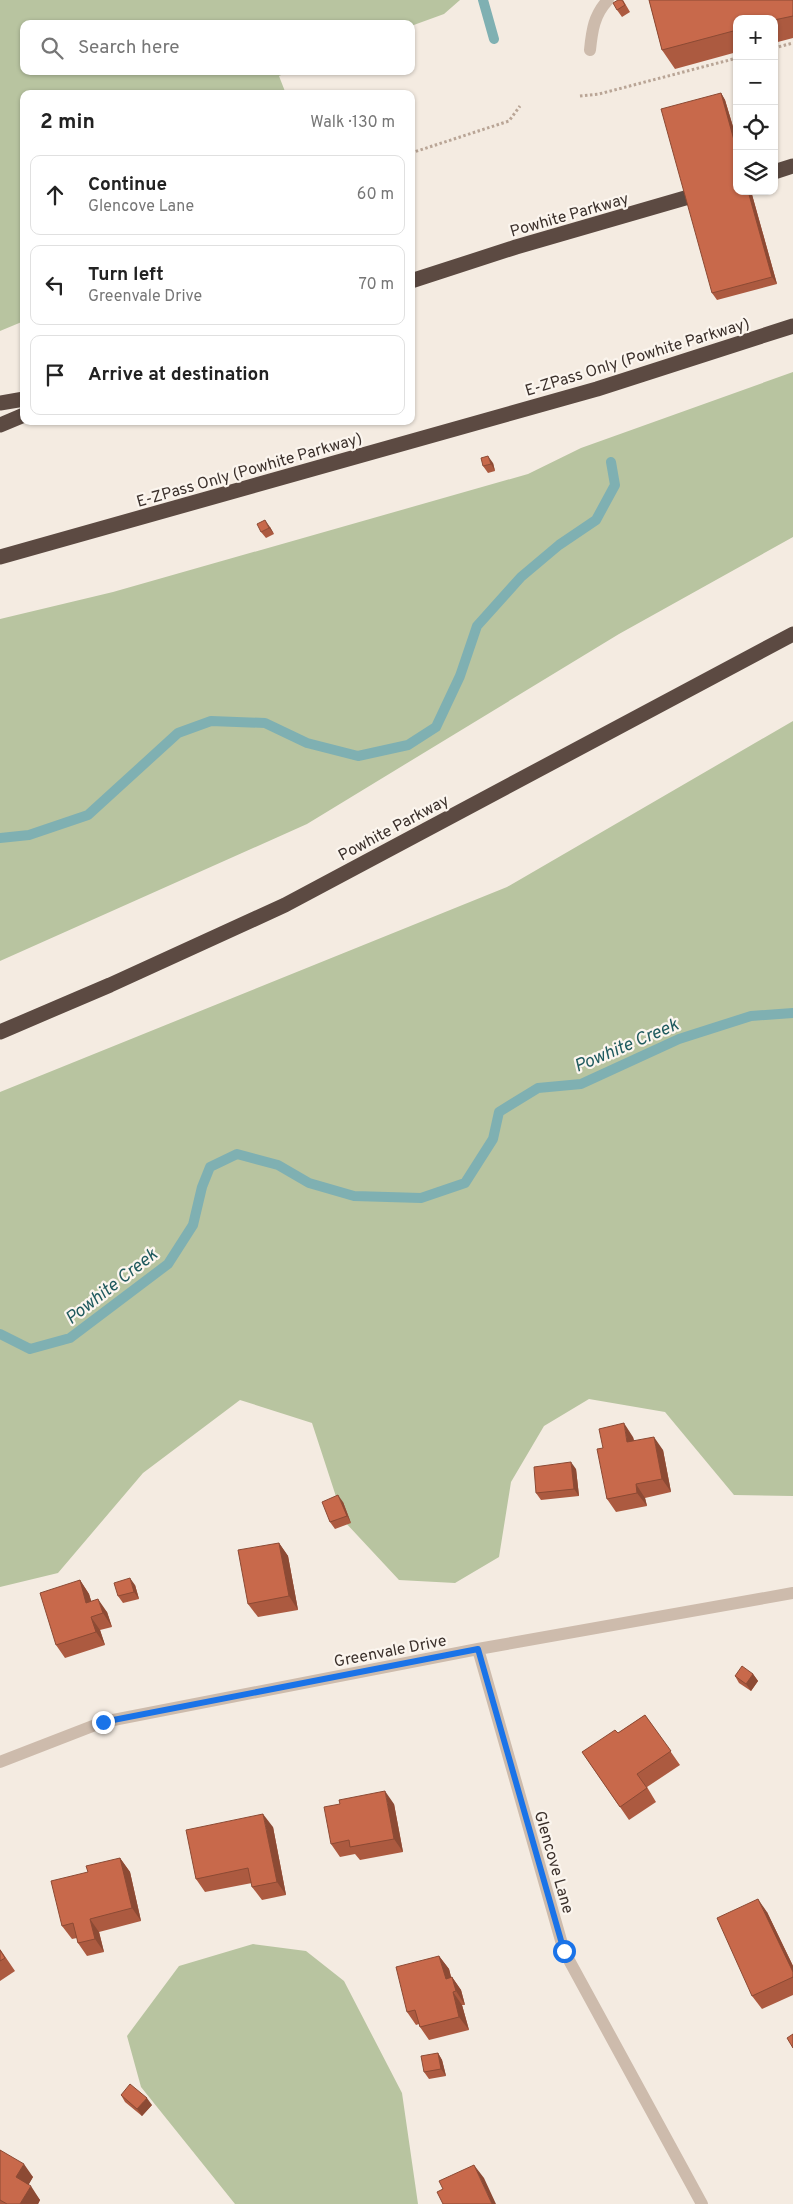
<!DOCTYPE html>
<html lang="en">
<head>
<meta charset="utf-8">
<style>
	body { margin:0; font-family:Overpass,sans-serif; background:#f2f2f2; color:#222 }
	.controls { position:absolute; right:15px; top:15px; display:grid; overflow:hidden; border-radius:10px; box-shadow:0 1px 4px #0004 }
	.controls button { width:45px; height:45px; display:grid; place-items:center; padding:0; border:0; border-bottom:1px solid #e0e0e0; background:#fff; color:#222; font:25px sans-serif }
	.stop { position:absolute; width:15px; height:15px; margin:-11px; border:4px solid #1a73e8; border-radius:50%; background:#fff }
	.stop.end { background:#1a73e8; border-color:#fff; box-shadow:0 1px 5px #0008 }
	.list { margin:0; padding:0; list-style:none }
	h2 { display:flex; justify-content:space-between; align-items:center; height:65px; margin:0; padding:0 20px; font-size:21px }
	h2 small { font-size:16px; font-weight:400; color:#767676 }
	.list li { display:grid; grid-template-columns:32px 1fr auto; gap:15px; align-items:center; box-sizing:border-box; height:80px; margin:0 10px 10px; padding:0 10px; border:1px solid #e0e0e0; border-radius:10px }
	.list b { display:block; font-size:19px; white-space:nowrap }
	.list p { margin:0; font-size:16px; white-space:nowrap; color:#767676 }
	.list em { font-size:16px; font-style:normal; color:#767676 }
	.icon { flex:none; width:28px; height:28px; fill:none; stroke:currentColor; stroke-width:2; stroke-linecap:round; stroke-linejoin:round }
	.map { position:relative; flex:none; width:793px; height:2204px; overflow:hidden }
	.search { position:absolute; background:#fff; box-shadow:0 1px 4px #0004; left:20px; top:20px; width:395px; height:55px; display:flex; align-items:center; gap:12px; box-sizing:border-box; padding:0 18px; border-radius:10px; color:#767676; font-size:19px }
	.panel { position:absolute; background:#fff; box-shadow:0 1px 4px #0004; left:20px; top:90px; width:395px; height:335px; border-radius:10px }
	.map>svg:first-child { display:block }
</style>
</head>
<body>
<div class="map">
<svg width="793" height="2204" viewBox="0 0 793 2204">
	<rect width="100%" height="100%" fill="#f4ebe1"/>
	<path fill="#b8c4a0" d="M0 0H460L444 14 411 26V24H24V71H291L279 76 286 94H24V321L0 331Z
		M793 372V537L619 634 307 824 0 961V619L113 592 528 474 581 448Z
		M793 721V1496L734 1495 665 1412 589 1399 544 1426 511 1482 499 1557 455 1583 399 1580 344 1521 312 1423 240 1400 143 1473 58 1573 0 1587V1092L507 887Z
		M253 1944 306 1951 344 1981 402 2093 418 2204H235L141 2087 127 2036 179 1966Z"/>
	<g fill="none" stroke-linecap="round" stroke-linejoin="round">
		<path stroke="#7fb0b2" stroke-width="10" d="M483 0 494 39
			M0 838 29 835 88 815 178 733 211 721 265 723 307 743 358 756 408 745 436 727 460 676 477 626 521 577 559 545 596 520 615 485 611 462
			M0 1334 30 1349 70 1338 168 1264 193 1225 202 1187 210 1167 237 1154 278 1165 309 1183 354 1196 421 1198 465 1183 493 1139 499 1112 538 1088 581 1084 679 1039 751 1016 793 1013"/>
		<path stroke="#b9a596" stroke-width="3" stroke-dasharray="2.5 2.5" stroke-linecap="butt" d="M774 48 793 43
			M580 96 599 94 737 58
			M411 153 509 121 520 106"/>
		<path stroke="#cdbbac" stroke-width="12" d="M590 50C592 30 594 15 608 0"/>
		<path stroke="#cdbbac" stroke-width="12" d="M478 1649 564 1951 702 2204
			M0 1762 103 1722 478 1649 793 1593"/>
		<path stroke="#5c4a42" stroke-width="15" d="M774 172 793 166
			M411 281 516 247 737 183
			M0 403 24 399
			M0 425 24 415
			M0 557 597 389 793 326
			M0 1032 110 985 285 905 793 634"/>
	</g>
	<path fill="#ac5a40" d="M623 0 630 12 622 17 617 10Z
		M649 0H793V38L774 43V19H737V52L675 69 662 50Z
		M721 93 725 100 737 140V191H751L777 284 717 300 712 293Z
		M493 463 495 471 488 473 483 466Z
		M270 527 274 534 266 538 261 532Z
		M633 1437 634 1440 663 1450 671 1492 645 1498 647 1506 616 1512 607 1499 603 1448Z
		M576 1469 579 1496 541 1500 536 1493Z
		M343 1502 351 1523 335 1529 330 1522Z
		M279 1543 288 1556 298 1610 258 1617 248 1604Z
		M80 1580 89 1594 91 1601 107 1612 112 1627 100 1630 105 1645 65 1658 56 1645Z
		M135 1585 139 1599 123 1603 118 1596Z
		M753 1674 758 1681 751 1691 739 1683 735 1676Z
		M645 1715 680 1765 647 1787 656 1802 629 1820 582 1752 618 1733Z
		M394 1804 403 1852 360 1860 355 1854 340 1857 331 1844Z
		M273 1827 286 1895 262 1900 252 1887V1883L205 1892 196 1879Z
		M120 1858 130 1872 141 1921 99 1932 104 1952 87 1956 78 1943 77 1938 72 1939 62 1926 88 1872Z
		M767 1912 793 1966V1995L762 2009 752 1996Z
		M0 1949 15 1971 0 1981Z
		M439 1956 449 1969 451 1977H452L461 1990 465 2005H462L469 2030 429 2040 420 2027 419 2024 416 2025 407 2012Z
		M438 2053 442 2060 446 2076 429 2079 424 2072Z
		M121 2095 152 2105 142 2116 125 2102Z
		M0 2150 33 2177 28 2185 40 2200 38 2204H0Z"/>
	<path fill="#8c4a34" d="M721 93 725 100 737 140V151Z
		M748 191H751L777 284 772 277Z
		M488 456 493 463 495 471 491 464Z
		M265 520 270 527 274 534 269 528Z
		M624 1423 633 1437 636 1455 627 1442Z
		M654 1437 663 1450 671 1492 662 1479Z
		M571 1462 576 1469 579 1496 574 1489Z
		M636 1484 645 1498 647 1506 637 1493Z
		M338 1495 343 1502 351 1523 347 1516Z
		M279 1543 288 1556 298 1610 289 1596Z
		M130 1578 135 1585 139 1599 134 1592Z
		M80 1580 89 1594 96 1616 86 1603Z
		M98 1599 107 1612 112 1627 103 1613Z
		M91 1617 100 1630 105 1645 96 1632Z
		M753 1674 758 1681 751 1691 746 1684Z
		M385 1791 394 1804 403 1852 394 1839Z
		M263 1814 273 1827 286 1895 277 1882Z
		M120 1858 130 1872 141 1921 132 1908Z
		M758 1899 767 1912 793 1966V1972Z
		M90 1919 99 1932 104 1952 95 1939Z
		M439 1956 449 1969 455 1992 446 1979Z
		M452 1977 461 1990 465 2005 456 1991Z
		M453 1992 462 2005 469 2030 459 2017Z
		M438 2053 442 2060 446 2076 441 2069Z
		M147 2098 152 2105 142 2116 137 2109Z
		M24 2164 33 2177 25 2191 16 2177Z
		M474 2165 484 2178 496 2204H492Z
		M31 2186 40 2200 38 2204H20Z"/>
	<path fill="#c8694b" stroke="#8c4a34" d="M618 0H622L625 5 617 10 613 3Z
		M649 0H793V16L774 20V19H737V30L662 50Z
		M721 93 737 151V191H748L772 277 712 293 661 109Z
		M488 456 491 464 483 466 481 458Z
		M265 520 269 528 261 532 257 524Z
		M624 1423 627 1442 654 1437 662 1479 636 1484 637 1493 607 1499 597 1449 603 1448 599 1429Z
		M571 1462 574 1489 536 1493 534 1467Z
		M338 1495 347 1516 330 1522 322 1502Z
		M279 1543 289 1596 248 1604 238 1550Z
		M130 1578 134 1592 118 1596 114 1583Z
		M80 1580 86 1603 98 1599 103 1613 91 1617 96 1632 56 1645 40 1593Z
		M742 1666 753 1674 746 1684 735 1676Z
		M645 1715 671 1751 637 1774 647 1788 620 1807 582 1752 615 1730 618 1733Z
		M385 1791 394 1839 350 1847 349 1840 331 1844 324 1807 340 1804 339 1800Z
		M263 1814 277 1882 252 1887 248 1868 196 1879 186 1830Z
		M120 1858 132 1908 90 1919 95 1939 78 1943 73 1923 62 1926 51 1881 88 1872 86 1866Z
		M758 1899 793 1972V1977L752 1996 717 1918Z
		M0 1950 5 1958 0 1961Z
		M439 1956 446 1979 452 1977 456 1991 453 1992 459 2017 420 2027 415 2010 407 2012 396 1967Z
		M793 2034V2048L787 2038Z
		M438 2053 441 2069 424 2072 421 2056Z
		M130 2084 147 2098 137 2109 121 2095Z
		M0 2150 24 2164 16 2177 31 2186 20 2204H7L0 2200Z
		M474 2165 492 2204H443L437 2192 443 2189 439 2181Z"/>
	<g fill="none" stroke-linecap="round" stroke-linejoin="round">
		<path stroke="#1a73e8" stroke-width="6" d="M103 1722 478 1649 564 1951"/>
	</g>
	<g text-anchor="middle" stroke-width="4.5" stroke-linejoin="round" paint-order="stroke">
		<g font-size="16" fill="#3b302b" stroke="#fbf5ee">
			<text transform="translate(569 214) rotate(-16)" y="6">Powhite Parkway</text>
			<text transform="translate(637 356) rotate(-17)" y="6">E-ZPass Only (Powhite Parkway)</text>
			<text transform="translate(249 469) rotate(-16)" y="6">E-ZPass Only (Powhite Parkway)</text>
			<text transform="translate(393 827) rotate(-28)" y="6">Powhite Parkway</text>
			<text transform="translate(390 1650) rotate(-11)" y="6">Greenvale Drive</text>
			<text transform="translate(555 1862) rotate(74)" y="6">Glencove Lane</text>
		</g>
		<g font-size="18" font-style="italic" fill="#1f5a5e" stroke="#fbf5ee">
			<text transform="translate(626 1045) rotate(-23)" y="6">Powhite Creek</text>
			<text transform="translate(111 1286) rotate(-38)" y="6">Powhite Creek</text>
		</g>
	</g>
</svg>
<div class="controls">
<button>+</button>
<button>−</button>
<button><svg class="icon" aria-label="locate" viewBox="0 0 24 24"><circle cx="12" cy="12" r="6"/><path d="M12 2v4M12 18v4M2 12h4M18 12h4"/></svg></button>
<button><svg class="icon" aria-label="layers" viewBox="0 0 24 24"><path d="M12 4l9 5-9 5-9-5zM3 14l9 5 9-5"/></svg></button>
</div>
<div class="stop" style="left:564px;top:1951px"></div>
<div class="stop end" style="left:103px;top:1722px"></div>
<div class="search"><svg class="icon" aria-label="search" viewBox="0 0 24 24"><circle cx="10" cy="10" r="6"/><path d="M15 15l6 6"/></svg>Search here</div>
<section class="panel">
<h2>2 min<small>Walk · 130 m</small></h2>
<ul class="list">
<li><svg class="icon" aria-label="ahead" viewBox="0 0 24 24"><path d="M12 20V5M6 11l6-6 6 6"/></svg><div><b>Continue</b><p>Glencove Lane</p></div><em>60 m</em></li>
<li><svg class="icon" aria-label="left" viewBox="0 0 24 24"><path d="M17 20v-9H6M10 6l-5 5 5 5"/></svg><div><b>Turn left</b><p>Greenvale Drive</p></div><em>70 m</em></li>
<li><svg class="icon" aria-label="arrive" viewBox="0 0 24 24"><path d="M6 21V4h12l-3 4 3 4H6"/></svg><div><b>Arrive at destination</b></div></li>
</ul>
</section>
</div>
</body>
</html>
